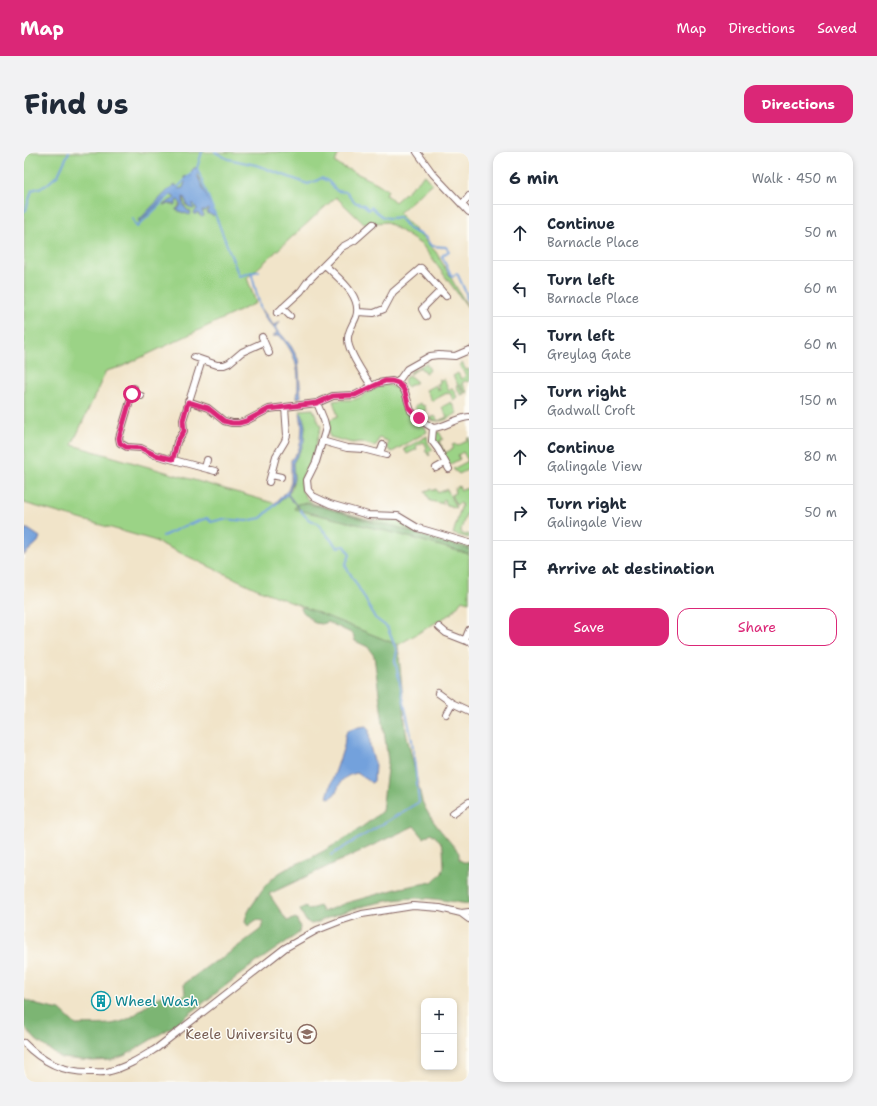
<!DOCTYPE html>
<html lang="en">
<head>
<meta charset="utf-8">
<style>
	body { margin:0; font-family:"Shantell Sans",sans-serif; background:#f2f2f3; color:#1f2937 }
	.controls { position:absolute; right:12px; bottom:12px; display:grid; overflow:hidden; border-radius:8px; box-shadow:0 2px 6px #0003 }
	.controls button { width:36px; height:36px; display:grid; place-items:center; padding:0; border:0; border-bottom:1px solid #e0e1e3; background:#fff; color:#1f2937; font:20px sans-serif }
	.stop { position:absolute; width:12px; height:12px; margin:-9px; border:3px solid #db2777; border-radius:50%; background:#fff }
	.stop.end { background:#db2777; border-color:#fff; box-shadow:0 1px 4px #0008 }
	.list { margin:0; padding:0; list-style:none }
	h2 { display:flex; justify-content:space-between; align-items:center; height:52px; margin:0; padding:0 16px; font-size:17px }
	h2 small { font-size:13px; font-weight:400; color:#747a83 }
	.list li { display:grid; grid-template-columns:26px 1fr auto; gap:12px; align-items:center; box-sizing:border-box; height:56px; padding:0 16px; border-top:1px solid #e0e1e3 }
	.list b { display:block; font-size:15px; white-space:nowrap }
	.list p { margin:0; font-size:13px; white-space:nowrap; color:#747a83 }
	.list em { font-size:13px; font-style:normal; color:#747a83 }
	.actions { display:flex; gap:8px; padding:12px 16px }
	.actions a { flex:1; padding:9px 0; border:1px solid #db2777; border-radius:12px; text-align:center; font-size:14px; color:#db2777 }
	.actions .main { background:#db2777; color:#fff }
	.icon { flex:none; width:22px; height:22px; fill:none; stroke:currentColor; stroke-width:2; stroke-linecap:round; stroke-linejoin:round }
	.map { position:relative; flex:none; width:445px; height:930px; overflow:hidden; border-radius:12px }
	header { display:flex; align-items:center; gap:24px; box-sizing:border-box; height:56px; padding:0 20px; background:#db2777; color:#fff }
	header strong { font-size:19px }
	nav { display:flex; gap:22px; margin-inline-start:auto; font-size:14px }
	.intro { display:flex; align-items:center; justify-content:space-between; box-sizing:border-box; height:96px; padding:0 24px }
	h1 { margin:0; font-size:28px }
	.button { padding:10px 18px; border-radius:12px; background:#db2777; color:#fff; font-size:14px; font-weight:700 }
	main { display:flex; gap:24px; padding:0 24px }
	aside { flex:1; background:#fff; border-radius:12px; box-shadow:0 2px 6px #0003 }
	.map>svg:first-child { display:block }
</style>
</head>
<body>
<header>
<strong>Map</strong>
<nav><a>Map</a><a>Directions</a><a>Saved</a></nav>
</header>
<div class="intro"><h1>Find us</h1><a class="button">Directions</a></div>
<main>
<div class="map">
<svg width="445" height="930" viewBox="0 0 445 930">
	<rect width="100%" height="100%" fill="#fdfcf7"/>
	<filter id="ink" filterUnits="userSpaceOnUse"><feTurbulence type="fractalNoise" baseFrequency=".025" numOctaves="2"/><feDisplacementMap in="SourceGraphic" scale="8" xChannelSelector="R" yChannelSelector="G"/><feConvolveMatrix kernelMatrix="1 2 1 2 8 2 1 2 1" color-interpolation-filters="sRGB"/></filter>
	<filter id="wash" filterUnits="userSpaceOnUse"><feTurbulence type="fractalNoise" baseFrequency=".012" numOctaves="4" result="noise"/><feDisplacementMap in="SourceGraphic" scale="16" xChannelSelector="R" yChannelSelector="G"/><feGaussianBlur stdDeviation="0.9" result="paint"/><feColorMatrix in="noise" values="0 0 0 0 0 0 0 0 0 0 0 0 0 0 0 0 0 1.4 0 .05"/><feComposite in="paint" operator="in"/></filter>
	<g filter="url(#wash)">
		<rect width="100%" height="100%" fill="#f1e4c9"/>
		<path fill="#9bd386" stroke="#727958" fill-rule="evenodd" d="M1 0H315L311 11 353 31 364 38 362 42 371 50 401 23 408 31 375 61 412 100 445 157 398 93 363 70 340 72 312 45 223 126 232 151 97 215 82 219 48 293 253 352 267 338 270 327 269 311 278 295 281 274 276 258 289 257 297 275 287 310 279 323 277 330 278 339 283 347 292 353 347 368H371L393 381 445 395V397C423 393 402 384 380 377 365 372 348 371 332 366 314 360 292 348 273 352L445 402V450L438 448 428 461 374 493 231 436 129 388 0 351V2ZM170 16H173L174 20 173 25 191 63H187L183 57 178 59 176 64 172 59 173 57 169 51 168 54H163L160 45H159C159 52 160 57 167 60L163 62 152 58 157 51 154 48H152L150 52H141L151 46 149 43H144L115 70 151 33 154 37H159L161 30 160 25 167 24Z
			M402 211 406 218 401 221 399 217 398 218 396 215 391 219 385 222 386 220Z
			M438 211 442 218 445 217V230L441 229 438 231 443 240 441 241 436 233H435L440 242 437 243 432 234 434 233 429 224 434 221 437 227 442 224 435 213Z
			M386 224 393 230 383 235C381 232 379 229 382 225Z
			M415 227 417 228 420 227 425 238 428 236 433 245 429 248 426 241 423 242V241L408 249 402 238 411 233 414 238H416L413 232 416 231Z
			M364 233C381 237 375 253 385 263 390 268 397 272 402 277L403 280 368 300 363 296 364 289 355 286 353 292 350 294 337 290 328 291 306 285C303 280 307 274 305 268L314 264 309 249C316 247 324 249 332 247 343 243 352 234 364 233Z
			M427 250 433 261C424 267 416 272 405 267L411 264 414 269 423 265 418 255Z
			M396 251 398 254 400 253 402 258 396 261 390 255Z
			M412 280H415L419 287 415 289 421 301 430 296 428 293 431 292 433 294 443 289V287L445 285V317L435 322 429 317 444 309 439 300 434 303 436 307 425 313 414 292 411 290 410 285Z
			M403 284 404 291 409 298 404 300 406 303 405 304 401 298 403 296 400 290 392 294 393 297 383 302 380 297Z
			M435 334 437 338 445 336V363L442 362 436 381 442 383 443 382H445V386L429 382 438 352 437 351 432 353 427 343 431 341 430 337Z
			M408 337 409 339 412 337 414 341 423 337 432 356 423 353 420 347 418 349 420 352 406 349 401 339Z"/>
		<path fill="#7cb573" stroke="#636a4f" d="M279 351 302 356 348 370 370 374 413 389 445 397V402L370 381 270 357 273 352Z
			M280 455 374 493 382 580 398 649C406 669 422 684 435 701V707L439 710H445V752C428 750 411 746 393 746 359 747 323 757 292 771L287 772 282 769 276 758 281 754 285 758 295 754 299 760 322 751 376 736 408 730 417 722 420 715 419 696 416 689 407 681 400 686 390 674 245 742 263 769 272 766 276 775 275 781 223 817 151 873 102 903 88 908 68 909 37 906 12 888 0 875V847L13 853 36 858 52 873C66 872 87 874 99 869 117 863 127 843 147 841L155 847 161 842 160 832 188 811 197 807 237 777 239 769 232 768 224 774 221 770C222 762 226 756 231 749 236 740 243 731 250 725 263 714 280 710 294 702 316 690 339 676 358 659L364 609 350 504 344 495 331 489 329 482 304 470 298 472 291 471 276 457Z"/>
		<path fill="#73a1dc" stroke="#5e6084" d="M170 16H173L174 20V25L191 62 189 64 183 61 185 58 183 57 182 59H178L180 64 178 65 173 61 171 63 170 61 173 57 169 51 168 54 170 56V57C162 57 163 50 160 45H159C159 52 160 58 167 60L166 63 152 58V57H154L157 52 154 48 152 49V53L151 54 150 52H145L139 53 151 46 149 43H144L141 46 115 70V68L146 36 151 33 153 34 154 37 159 36 161 30 160 25 167 24 168 18Z
			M237 156 250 174 256 169 252 176 267 194 274 207 277 245 273 246C276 220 273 202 255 183L249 185 253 180 243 168 236 157Z
			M277 261H278L281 274 280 289 278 295 269 311 270 327 264 342 277 359 263 343 253 352H250L264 338 267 330V308L274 299 277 289 278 274 276 261Z
			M0 377H4L16 385 14 390 0 403Z
			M342 574 345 577 346 594 351 613 350 629 348 631 333 621C309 626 319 640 305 646L303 645C308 627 315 611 320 594 321 589 320 582 324 579 328 575 336 575 342 574Z"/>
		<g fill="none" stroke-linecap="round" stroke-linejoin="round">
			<path stroke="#73a1dc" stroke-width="2" d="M191 0 204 7 232 13 284 32 294 28 297 26 304 29 313 39 323 40 330 50 340 53 345 58 347 55C358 65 360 68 375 65L385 77 401 85 407 94 422 95 425 99 418 104 428 125 433 121 442 141 443 148 445 150
				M173 16 215 124 235 119
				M173 16 178 0
				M153 36 168 21
				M0 59 2 58 8 38 21 34 34 23 45 0
				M108 66 113 75 147 42
				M227 120 237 158
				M276 358 284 367 293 371 313 395 321 394 326 403 321 413 339 443 351 466 363 475 373 499 371 508 388 588 395 650 307 703
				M139 384 158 375 183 366 187 370 199 367 222 369 237 366 253 351"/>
		</g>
	</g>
	<g filter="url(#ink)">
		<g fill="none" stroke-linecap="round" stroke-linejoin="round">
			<g stroke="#846462" stroke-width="8">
				<path id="minor" d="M393 0 409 22 445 60
					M438 53 445 44
					M301 113C314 126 339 144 332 165 329 173 323 180 324 188 324 200 341 224 348 235
					M258 156 266 164
					M334 160 350 161 360 157 369 140 397 116 422 144
					M253 161 277 139 284 129 318 95 331 88 349 72
					M402 164 398 157 417 138
					M238 185 245 201
					M170 205 193 213H200L205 211 218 200 240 190
					M373 231 383 217 406 204 415 203 431 204 445 198
					M110 236 95 286 96 291 103 295 117 296 131 303 191 319
					M108 242 117 244
					M164 249 184 256 200 269 208 271H215L222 269 245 257 293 251 309 244 331 243 354 231 368 229 373 231 378 235 381 240 387 259 401 271 409 276C422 275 432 266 445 265
					M293 251 300 268 302 276 292 310 283 328 284 338 289 344 306 352 344 363 374 364 394 376 445 391
					M409 276 408 289 414 297 425 317
					M298 289 323 296 339 297 362 303
					M356 301 359 293
					M149 307 153 290 160 279 159 268 178 208
					M181 316 183 308
					M412 316 421 311
					M248 323 257 325
					M245 330 252 304 261 289 263 283 261 255
					M415 475 422 481 445 490
					M441 488 445 478
					M414 541 428 551 445 559
					M422 562 428 551
					M429 661 445 650
					M437 761 445 767
					M0 891C19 911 41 921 68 920 74 920 81 921 86 919 103 915 118 905 133 896L261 796 293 778 316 769 338 762 389 754 416 756 437 761 445 760"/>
			</g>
			<use href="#minor" stroke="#fff" stroke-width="6"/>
		</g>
	</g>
	<g fill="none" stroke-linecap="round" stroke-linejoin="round" filter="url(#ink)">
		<path stroke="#db2777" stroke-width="5" d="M108 242 95 286 96 291 102 295 117 296 131 303 149 307 153 290 160 279 159 268 164 250 184 256 200 269 208 271H215L222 269 245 257 293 251 309 244 331 243 354 232 361 229H368L374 231 378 235 381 240 385 256 395 266"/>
	</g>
	<defs>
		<g id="building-ring" transform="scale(1)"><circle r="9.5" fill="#fdfcf7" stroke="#0f9aa8" stroke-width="1.5"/><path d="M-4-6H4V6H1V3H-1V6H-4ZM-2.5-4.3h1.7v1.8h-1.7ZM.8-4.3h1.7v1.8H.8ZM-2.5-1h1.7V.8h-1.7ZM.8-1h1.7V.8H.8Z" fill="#0f9aa8"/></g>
		<g id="university-ring" transform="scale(1)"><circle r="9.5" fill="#fdfcf7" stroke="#8d6e63" stroke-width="1.5"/><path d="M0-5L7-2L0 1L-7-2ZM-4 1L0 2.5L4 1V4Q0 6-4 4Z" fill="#8d6e63"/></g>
	</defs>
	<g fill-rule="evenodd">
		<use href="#building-ring" x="77" y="849"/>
		<use href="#university-ring" x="283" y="882"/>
	</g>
	<g text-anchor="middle" stroke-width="3" stroke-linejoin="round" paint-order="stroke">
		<g font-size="14" fill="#0d838f" stroke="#fdfcf7" text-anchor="start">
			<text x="91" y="854">Wheel Wash</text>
		</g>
		<g font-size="14" fill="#785e54" stroke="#fdfcf7" text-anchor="end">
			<text x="269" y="887">Keele University</text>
		</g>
	</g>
</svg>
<div class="controls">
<button>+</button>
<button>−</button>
</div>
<div class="stop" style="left:108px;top:242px"></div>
<div class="stop end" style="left:395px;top:266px"></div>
</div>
<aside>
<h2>6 min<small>Walk · 450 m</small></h2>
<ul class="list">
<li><svg class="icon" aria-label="ahead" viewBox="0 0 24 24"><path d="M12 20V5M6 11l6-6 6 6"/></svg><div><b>Continue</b><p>Barnacle Place</p></div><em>50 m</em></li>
<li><svg class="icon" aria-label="left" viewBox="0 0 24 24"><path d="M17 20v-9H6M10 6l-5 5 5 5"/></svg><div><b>Turn left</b><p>Barnacle Place</p></div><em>60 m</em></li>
<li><svg class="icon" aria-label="left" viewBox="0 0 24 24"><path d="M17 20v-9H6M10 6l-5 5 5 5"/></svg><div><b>Turn left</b><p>Greylag Gate</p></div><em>60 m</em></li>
<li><svg class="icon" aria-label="right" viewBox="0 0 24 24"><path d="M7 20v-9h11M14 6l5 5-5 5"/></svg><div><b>Turn right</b><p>Gadwall Croft</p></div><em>150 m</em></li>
<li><svg class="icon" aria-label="ahead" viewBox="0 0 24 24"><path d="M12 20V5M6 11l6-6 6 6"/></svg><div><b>Continue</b><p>Galingale View</p></div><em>80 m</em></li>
<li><svg class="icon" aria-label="right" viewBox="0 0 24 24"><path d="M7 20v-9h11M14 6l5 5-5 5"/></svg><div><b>Turn right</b><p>Galingale View</p></div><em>50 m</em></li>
<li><svg class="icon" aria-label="arrive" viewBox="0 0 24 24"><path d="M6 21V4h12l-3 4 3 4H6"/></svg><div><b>Arrive at destination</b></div></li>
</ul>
<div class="actions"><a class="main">Save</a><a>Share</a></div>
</aside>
</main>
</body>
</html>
